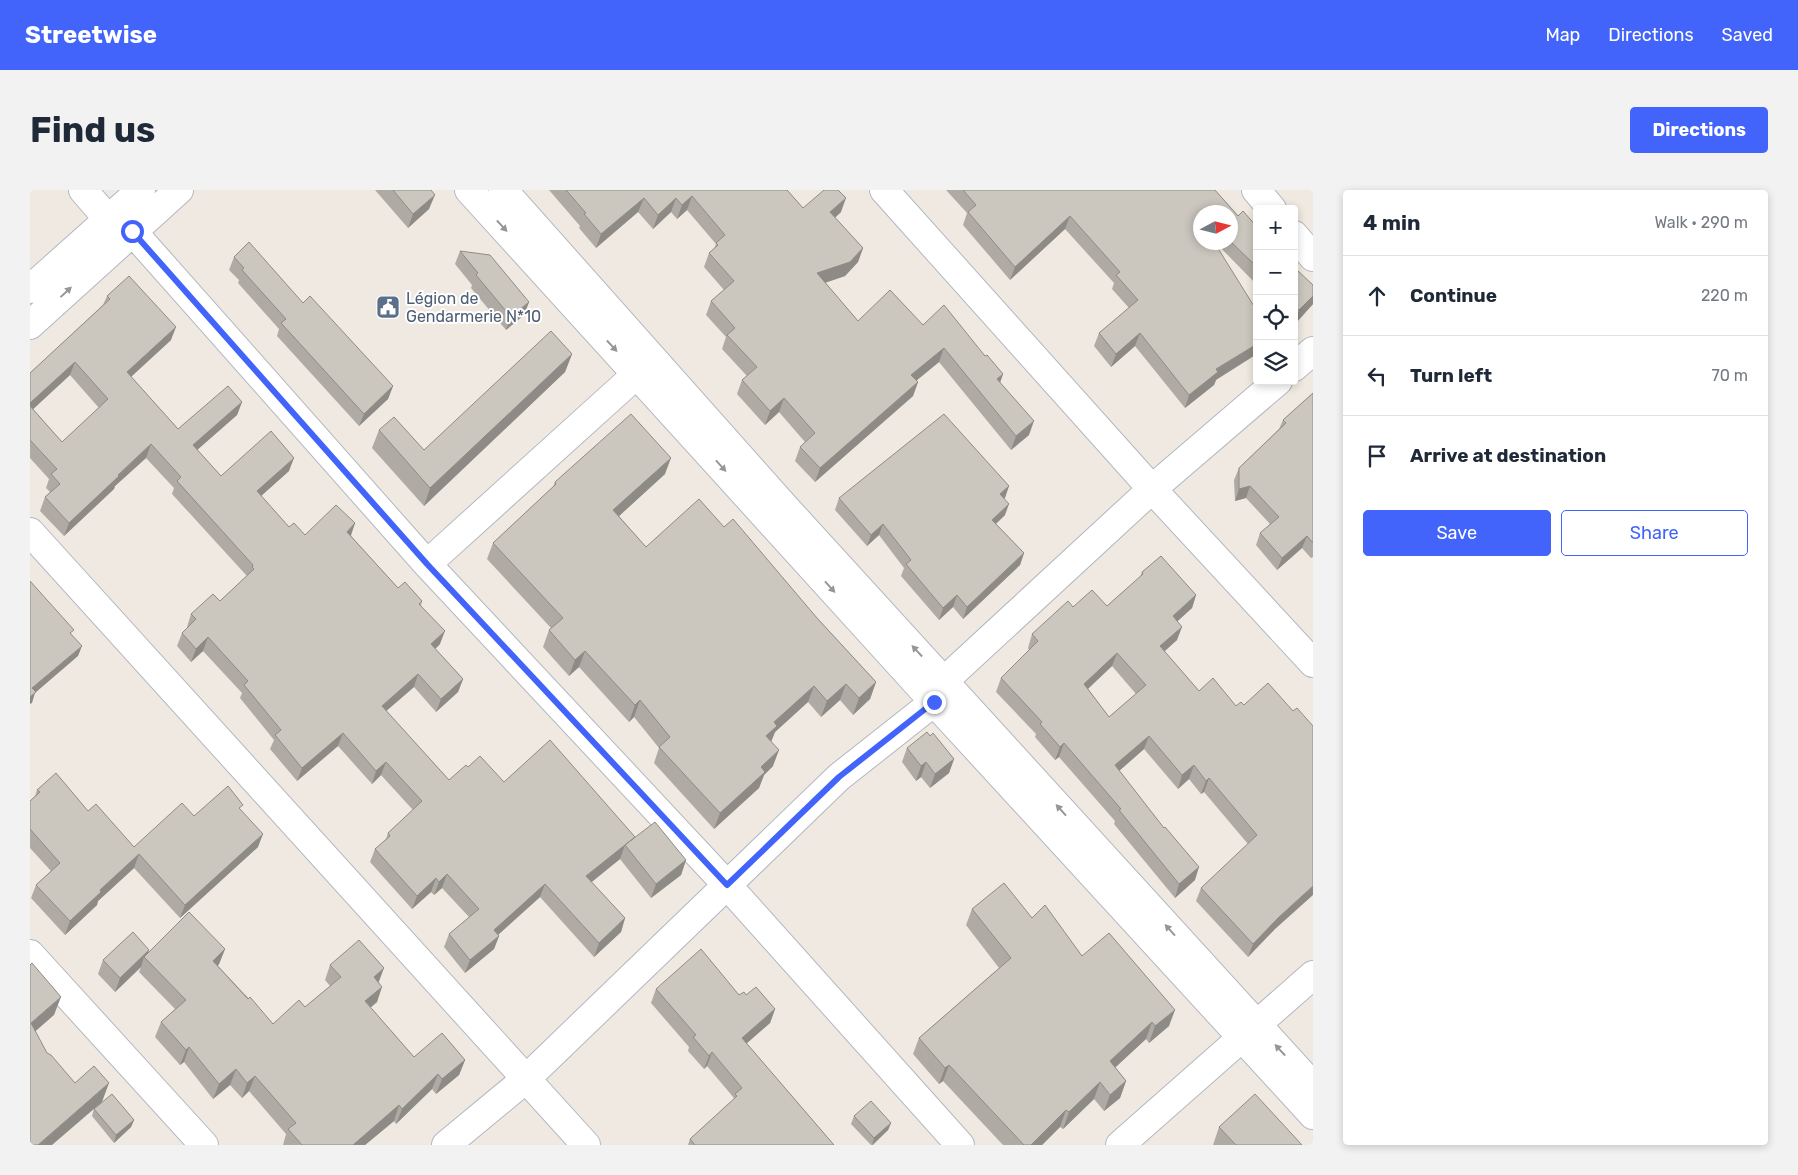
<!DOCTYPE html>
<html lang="en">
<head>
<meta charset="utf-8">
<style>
	body { margin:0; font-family:Rubik,sans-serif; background:#f2f2f3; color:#1f2937 }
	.controls { position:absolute; right:15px; top:15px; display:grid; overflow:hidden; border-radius:5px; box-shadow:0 2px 8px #0003 }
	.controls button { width:45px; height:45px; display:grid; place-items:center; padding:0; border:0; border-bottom:1px solid #e0e1e3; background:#fff; color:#1f2937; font:25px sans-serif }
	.compass { position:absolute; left:1163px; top:15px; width:45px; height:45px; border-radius:50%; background:#fff; box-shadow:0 2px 8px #0003; rotate:83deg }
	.stop { position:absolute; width:15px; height:15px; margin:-11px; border:4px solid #4264fb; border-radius:50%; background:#fff }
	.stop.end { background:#4264fb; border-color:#fff; box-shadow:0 1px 5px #0008 }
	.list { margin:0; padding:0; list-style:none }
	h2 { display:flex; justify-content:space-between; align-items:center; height:65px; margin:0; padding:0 20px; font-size:21px }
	h2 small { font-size:16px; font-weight:400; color:#747a83 }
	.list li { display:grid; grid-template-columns:32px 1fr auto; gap:15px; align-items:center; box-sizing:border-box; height:80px; padding:0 20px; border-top:1px solid #e0e1e3 }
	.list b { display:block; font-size:19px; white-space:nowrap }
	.list em { font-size:16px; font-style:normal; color:#747a83 }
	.actions { display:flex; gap:10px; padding:15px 20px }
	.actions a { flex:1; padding:11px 0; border:1px solid #4264fb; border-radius:5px; text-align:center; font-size:18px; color:#4264fb }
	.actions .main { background:#4264fb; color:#fff }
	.icon { flex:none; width:28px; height:28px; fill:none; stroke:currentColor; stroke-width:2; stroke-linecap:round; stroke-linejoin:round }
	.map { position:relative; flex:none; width:1283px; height:955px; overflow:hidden; border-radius:5px }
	header { display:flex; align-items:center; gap:30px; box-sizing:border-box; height:70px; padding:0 25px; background:#4264fb; color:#fff }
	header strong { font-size:24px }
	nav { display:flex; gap:28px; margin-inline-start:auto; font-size:18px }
	.intro { display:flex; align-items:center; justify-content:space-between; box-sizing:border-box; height:120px; padding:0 30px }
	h1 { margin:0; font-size:35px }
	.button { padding:12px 22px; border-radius:5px; background:#4264fb; color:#fff; font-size:18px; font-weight:700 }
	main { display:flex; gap:30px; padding:0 30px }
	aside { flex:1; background:#fff; border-radius:5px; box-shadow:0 2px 8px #0003 }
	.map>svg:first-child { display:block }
</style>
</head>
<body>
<header>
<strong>Streetwise</strong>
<nav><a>Map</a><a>Directions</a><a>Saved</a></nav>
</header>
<div class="intro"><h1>Find us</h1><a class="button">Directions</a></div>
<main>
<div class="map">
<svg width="1283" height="955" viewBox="0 0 1283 955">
	<rect width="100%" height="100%" fill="#efe9e1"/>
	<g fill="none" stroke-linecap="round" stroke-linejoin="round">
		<g stroke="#b4b7c1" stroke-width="30">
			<path id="minor" d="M53 0 78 29
				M439 0 904 512 1283 925
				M473 0 754 316 1283 896
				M854 0 1122 299 1283 473
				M1226 0 1242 19
				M102 41 397 374 697 695 930 955
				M1264 45 1283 67
				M0 99 111 0
				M0 135 149 0
				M1264 177 1283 161
				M0 342 556 955
				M397 374 607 184
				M914 491 1122 299 1248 191
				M0 764 174 955
				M416 955 497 888 809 587 904 512
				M1090 955 1283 785"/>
		</g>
		<use href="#minor" stroke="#fff" stroke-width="28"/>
	</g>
	<path fill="#afaba4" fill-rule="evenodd" d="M345 0H401L399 19 378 38Z
		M519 0H757L773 18 811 22 805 28 833 58 828 72 815 86 795 93 828 131 893 135 955 166 973 184 970 193 999 245 981 260 909 172 886 191 888 192 883 206 785 292 765 271 770 257 775 252 749 222 735 235 707 204 712 190 717 186 692 159 696 147 676 125 681 111 694 100 674 77 679 63 684 59 686 54 657 20 647 29 641 22 623 39 608 22 566 58 549 38 550 36Z
		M916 0H1185L1208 26 1227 37V95L1185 52H1200V22H1170L1186 190 1184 195 1155 218 1105 156 1081 177 1064 156 1069 143 1099 118 1082 99 1084 93 1035 39 980 90 933 35 937 23Z
		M430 61 499 112 494 125 476 140 441 98 442 95 425 74Z
		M204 67 273 113 363 196 358 209 329 236 247 146 249 139 208 93 209 90 199 80Z
		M1264 80 1283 95V114L1265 134Z
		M77 106 141 150 101 187 148 239 212 212 207 225 167 260 191 286 259 281 231 306 259 337 275 345 325 333 321 346 368 398 392 411 391 416 410 454 405 459 433 489 428 502 406 522 384 497 356 521 419 590 438 577 605 647 656 670 651 685 621 708 590 669 561 692 595 728 591 742 564 767 510 707 468 745 469 746 464 759 435 783 414 757 419 744 439 727 412 698 404 705 401 702 382 719 340 672 345 659 356 649 358 643 383 620 351 585 342 594 308 556 267 591 240 559 244 550 210 508 212 503 173 461 161 472 147 456 152 443 157 438V437L161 424 190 411 217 386 142 304 144 298 116 268 85 296 84 299 34 346 10 321 15 307 20 302 16 298 19 289 0 268V183L73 115ZM40 185 69 218 32 252 3 219Z
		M542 164 535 182 394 316 342 258 349 240 394 260Z
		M1283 203V367L1281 368 1272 358 1247 380 1226 355 1230 343 1240 334 1216 308 1205 311 1204 290 1209 278 1249 239 1253 230Z
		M635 284 589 326 616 357 694 337 787 428 846 492 840 509 823 525 810 510 791 527 778 512 745 542 741 552 743 576 734 585 729 598 684 639 624 573 629 558 604 527 599 532 549 477 539 486 513 457 519 440 521 438 457 369 463 353 523 297 525 292Z
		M979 296 974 308 975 325 966 334 994 363 990 375 933 429 923 417 909 430 871 386 874 378 849 345 837 356 805 320 809 308Z
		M1112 382 1166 405 1162 418 1147 431V450L1134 461 1169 501 1206 516 1244 740 1218 767 1166 711 1171 698 1218 654 1174 602 1171 604 1159 589 1148 599 1114 559 1089 581 1165 690 1145 708 1084 634 1085 631 1029 567 1025 570 1005 547 1006 544 966 502 971 488 999 460 998 458 1002 444 1043 417 1077 416 1110 387ZM1082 476 1106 504 1079 527 1058 499Z
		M900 546 924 569 919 583 900 598 891 587 886 591 872 572 877 558Z
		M7 600 58 621 104 657 164 626 211 620 228 657 150 728 104 678 68 711 67 715 35 745 1 708 6 695 21 681 0 658V611L5 606Z
		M942 719 1002 728 1052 766 1139 836 1119 853 1116 849 1085 877 1096 891 1090 908 1074 921 1064 909 1033 939 1030 937 1012 955H973L913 891 909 894 883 864 889 848 969 778 936 735Z
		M195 759 189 774 188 776 243 834 275 817 300 796 295 790 300 775 349 793 347 812 340 817 384 867 435 870 429 885 406 904 402 899 366 934 364 931 335 955H253L256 944 219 901 212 908 200 895 183 909 154 872 150 875 125 847 131 832 145 819 109 782 111 777 85 802 68 784 73 770 119 760 117 764Z
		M626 799 716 805 745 819 740 833 716 853 804 955H658L660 949 703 910 704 908 677 876 674 879 658 861 659 857 621 813Z
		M64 919 104 930 101 937 84 953 62 926Z
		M824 926 861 933 858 940 843 955H841L821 934Z
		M1189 937 1272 955H1183Z"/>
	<path fill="#8e8b86" d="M405 5 399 19 378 38 383 24Z
		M662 6 657 20 647 29 652 15Z
		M614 8 608 22 566 58 571 44Z
		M646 8 641 22 623 39 628 25Z
		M816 8 811 22 795 36 800 22Z
		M1040 26 1035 39 980 90 985 77Z
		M833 58 828 72 815 86 782 97 787 83Z
		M1283 106V114L1265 134 1269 120Z
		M499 112 494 125 476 140 481 127Z
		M146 137 141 150 92 195 97 182Z
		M1110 143 1105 156 1081 177 1086 164Z
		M1227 154V164L1186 190 1184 195 1155 218 1159 205 1186 179Z
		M914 158 909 172 876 199 881 185Z
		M542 164 535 182 394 316 400 298Z
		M45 172 40 185 0 222V213Z
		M973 184 968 198 967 189Z
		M888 192 883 206 785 292 790 278Z
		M363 196 358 209 329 236 334 224Z
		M754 208 749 222 735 235 740 221Z
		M212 212 207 225 158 268 163 255Z
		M1004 231 999 245 981 260 986 246Z
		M121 254 116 268 85 296 84 299 34 346 39 333Z
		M264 268 259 281 222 314 227 301Z
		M641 268 635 284 577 337 583 320Z
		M979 296 975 308 966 316 970 304Z
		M1220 296 1216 308 1205 311 1209 299Z
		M979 314 975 325 958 341 962 330Z
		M325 333 320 347 317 342Z
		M853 334 849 345 837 356 841 345Z
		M1277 346 1272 358 1247 380 1252 368Z
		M994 363 990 375 933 429 937 417Z
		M927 405 923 417 909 430 913 418Z
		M1166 405 1162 418 1138 440 1143 426Z
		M1152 437 1147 450 1125 470 1130 456Z
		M415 441 410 454 396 468 401 454Z
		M178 447 173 461 161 472 166 459Z
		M52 456 48 466 5 503 2 513 0 514V505L2 498Z
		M555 461 549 477 539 486 545 470Z
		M1087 463 1082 476 1049 507 1054 494Z
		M388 484 384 497 347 529 352 516Z
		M433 489 428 502 406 522 411 509Z
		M846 492 840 509 823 525 829 508Z
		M816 494 810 510 791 527 797 511Z
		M784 496 778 512 745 542 741 552 736 546 744 532Z
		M610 510 604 527 599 532 605 515Z
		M313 543 308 556 267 591 272 578Z
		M1119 546 1114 559 1080 589 1085 575Z
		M1034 553 1029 567 1025 570 1030 557Z
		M749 560 743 576 734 585 729 598 684 639 690 623 731 577Z
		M924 569 919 583 900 598 905 584Z
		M356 572 351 585 342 594 346 581Z
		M896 572 891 587 886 591 891 576Z
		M1164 575 1159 589 1148 599 1152 585Z
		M1179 588 1174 602 1171 604 1176 591Z
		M233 644 228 657 150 728 155 715Z
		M595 655 590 669 552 700 556 686Z
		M109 664 104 678 68 711 67 715 35 745 40 731 70 700Z
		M656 670 651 685 621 708 626 694Z
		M1169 677 1165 690 1145 708 1149 694Z
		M417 684 412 698 404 705 409 692Z
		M406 688 401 702 382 719 387 706Z
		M515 694 510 707 459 753 464 740Z
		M1283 696V705L1244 740 1218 767 1223 754 1249 727Z
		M595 728 591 742 564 767 569 753Z
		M469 746 464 759 435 783 440 770Z
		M195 759 189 774 177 786 183 771Z
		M119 760 116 769 114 767 111 777 85 802 90 788Z
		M354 778 348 794 344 787Z
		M352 797 347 812 330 827 335 811Z
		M31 807 24 825 0 846 1 833Z
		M745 819 740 833 707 862 712 848Z
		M1145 820 1139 836 1119 853 1125 836Z
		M1122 832 1116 849 1074 888 1080 871Z
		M159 857 154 872 150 875 156 860Z
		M682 862 677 876 674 879 679 866Z
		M435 870 429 885 406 904 412 889Z
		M919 875 913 891 909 894 915 878Z
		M206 879 200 895 183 909 189 894Z
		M408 884 402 899 366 934 372 919Z
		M225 886 219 901 212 908 217 893Z
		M1096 891 1090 908 1074 921 1080 905Z
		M1070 892 1064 909 1033 939 1039 922Z
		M79 893 72 912 22 955H8Z
		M369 915 364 931 335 955H323Z
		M1036 920 1030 937 1012 955H1001Z
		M104 930 101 937 84 953 86 945Z
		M861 933 858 940 842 955 844 948Z"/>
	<path fill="#cbc7bf" stroke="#8e8b86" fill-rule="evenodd" d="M363 0H401L405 5 383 24Z
		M536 0H757L773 18 794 0H808L816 8 800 22 833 58 820 72 787 83 828 131 860 100 893 135 914 115 955 166 957 165 973 184 967 189 1004 231 986 246 914 158 881 185 888 192 790 278 770 257 785 243 754 208 740 221 712 190 727 177 697 145 705 138 681 111 704 91 679 63 688 55 686 53 695 45 662 6 652 15 646 8 628 25 614 8 571 44 554 24 556 23Z
		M933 0H1185L1208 26 1213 21 1227 37V77L1200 51V22H1170V52H1184L1227 121V154L1186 179 1188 182 1159 205 1110 143 1086 164 1069 143 1108 110 1086 85 1090 82 1040 26 985 77 938 22 946 15Z
		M219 52 273 113 280 106 363 196 334 224 251 133 256 129 212 80 214 78 204 67Z
		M430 61 460 65 499 112 481 127 446 85 448 83Z
		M1264 80 1266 81 1267 80 1283 95V106L1269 120 1264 115Z
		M99 86 146 137 97 182 148 239 198 196 212 212 163 255 191 286 241 241 264 268 227 301 259 337 264 333 275 345 306 315 325 333 317 342 368 398 375 392 392 411 389 414 415 441 401 454 433 489 411 509 388 484 352 516 419 590 436 575 438 577 450 566 474 592 520 550 605 647 556 686 595 728 569 753 515 694 464 740 469 746 440 770 419 744 449 719 417 684 409 692 406 688 387 706 345 659 360 646 358 643 392 611 356 572 346 581 313 543 272 578 245 545 251 540 214 495 218 491 178 447 166 459 152 443 166 429 161 424 183 404 190 411 224 379 222 377 223 375 147 291 151 287 121 254 88 285 89 286 39 333 15 307 30 294 21 284 27 279 0 250V216L32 252 78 209 45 172 0 213V183L80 109 77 106Z
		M521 141 542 164 400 298 349 240 364 227 394 260Z
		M1283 203V353L1277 346 1252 368 1230 343 1249 327 1220 296 1209 299V278L1256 233 1253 230Z
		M601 224 641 268 583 320 616 357 669 309 694 337 703 329 787 428 846 492 829 508 816 494 797 511 784 496 744 532 747 536 736 546 749 560 731 577 735 582 690 623 629 557 640 547 610 510 605 515 555 461 545 470 519 440 533 428 463 353 526 294 525 292Z
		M914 224 979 296 970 304 979 314 962 330 994 363 937 417 927 405 913 418 876 374 881 370 853 334 841 345 809 308Z
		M1131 366 1166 405 1143 426 1152 437 1130 456 1169 501 1183 488 1206 516 1211 512 1214 515 1238 493 1263 521 1267 518 1283 536V696L1249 727 1223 754 1171 698 1227 645 1179 588 1176 591 1164 575 1152 585 1119 546 1085 575 1134 638 1135 637 1169 677 1149 694 1089 620 1091 619 1034 553 1030 557 1010 534 1012 532 971 488 1008 451 1002 444 1038 411 1043 417 1062 400 1077 416 1113 384 1112 382ZM1087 463 1116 495 1079 527 1054 494Z
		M0 391 44 440 40 443 52 456 2 498 6 502 0 507Z
		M897 542 900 546 903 543 924 569 905 584 896 572 891 576 877 558Z
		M26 583 58 621 66 614 104 657 152 613 164 626 198 596 213 615 209 618 233 644 155 715 109 664 70 700 71 702 40 731 6 695 30 673 0 639V611L10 602 7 600Z
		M625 632 656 670 626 694 595 655Z
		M974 693 1002 728 1015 715 1052 766 1079 743 1145 820 1125 836 1122 832 1080 871 1096 891 1080 905 1070 892 1039 922 1036 920 1001 955H994L919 875 915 878 889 848 981 768 942 719Z
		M159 722 195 759 183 771 218 809 220 807 243 834 269 810 275 817 311 787 300 775 329 750 354 778 344 787 352 797 335 811 384 867 412 843 435 870 412 889 408 884 372 919 369 915 323 955H272L258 939 266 933 225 886 217 893 206 879 189 894 159 857 156 860 131 832 156 810 114 767Z
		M103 742 119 760 90 788 73 770Z
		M671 759 709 805 714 802 716 805 726 797 745 819 712 848 804 955H665L660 949 707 906 705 904 712 898 682 862 679 866 663 847 666 845 626 799Z
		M2 773 31 807 1 833 17 863 21 865 45 893 64 876 79 893 8 955H0V775Z
		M82 904 104 930 86 945 64 919Z
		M1225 904 1272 955H1206L1189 937Z
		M841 911 861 933 844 948 824 926Z"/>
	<defs><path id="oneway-solid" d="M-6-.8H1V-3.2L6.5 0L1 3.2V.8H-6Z" transform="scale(1.25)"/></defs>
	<g fill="#969696">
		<use href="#oneway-solid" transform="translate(472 36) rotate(47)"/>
		<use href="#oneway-solid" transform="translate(36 102) rotate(-43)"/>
		<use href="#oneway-solid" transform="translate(582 156) rotate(47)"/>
		<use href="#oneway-solid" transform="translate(691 276) rotate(48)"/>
		<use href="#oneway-solid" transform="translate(800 397) rotate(48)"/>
		<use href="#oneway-solid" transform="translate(887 461) rotate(-133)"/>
		<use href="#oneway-solid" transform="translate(1031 620) rotate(-132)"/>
		<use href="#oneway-solid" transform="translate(1140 740) rotate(-132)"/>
		<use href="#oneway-solid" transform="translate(1250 860) rotate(-133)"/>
	</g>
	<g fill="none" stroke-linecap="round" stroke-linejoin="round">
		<path stroke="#4264fb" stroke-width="6" d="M102 41 397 374 697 695 809 587 904 512"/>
	</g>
	<defs>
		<g id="civic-square" transform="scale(1.25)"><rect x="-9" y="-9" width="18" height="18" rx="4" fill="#5c6f8a" stroke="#fff"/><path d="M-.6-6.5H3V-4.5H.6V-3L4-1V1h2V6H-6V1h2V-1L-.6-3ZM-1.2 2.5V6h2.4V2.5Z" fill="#fff"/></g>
	</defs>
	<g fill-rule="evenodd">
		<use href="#civic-square" x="358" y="117"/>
	</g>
	<g text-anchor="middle" stroke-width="4" stroke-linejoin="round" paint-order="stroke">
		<g font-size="16" fill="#4e5e75" stroke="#fff" text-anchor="start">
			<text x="376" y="114">Légion de<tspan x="376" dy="18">Gendarmerie N*10</tspan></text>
		</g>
	</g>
</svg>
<div class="controls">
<button>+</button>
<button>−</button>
<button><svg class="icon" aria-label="locate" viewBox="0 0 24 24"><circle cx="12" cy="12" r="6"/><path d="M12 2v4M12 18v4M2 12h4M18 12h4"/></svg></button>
<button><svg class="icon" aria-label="layers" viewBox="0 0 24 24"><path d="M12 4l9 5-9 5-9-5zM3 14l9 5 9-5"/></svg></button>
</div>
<svg class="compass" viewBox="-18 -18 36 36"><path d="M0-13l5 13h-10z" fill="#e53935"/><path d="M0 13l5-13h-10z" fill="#747a83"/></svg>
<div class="stop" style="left:102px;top:41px"></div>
<div class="stop end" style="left:904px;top:512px"></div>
</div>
<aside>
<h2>4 min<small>Walk · 290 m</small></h2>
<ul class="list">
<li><svg class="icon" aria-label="ahead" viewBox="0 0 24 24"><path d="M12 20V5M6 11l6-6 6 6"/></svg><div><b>Continue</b></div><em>220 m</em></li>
<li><svg class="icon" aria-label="left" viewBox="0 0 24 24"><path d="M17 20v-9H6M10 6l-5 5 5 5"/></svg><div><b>Turn left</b></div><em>70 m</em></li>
<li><svg class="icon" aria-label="arrive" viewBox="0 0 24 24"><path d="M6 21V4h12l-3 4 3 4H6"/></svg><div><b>Arrive at destination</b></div></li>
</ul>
<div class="actions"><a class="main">Save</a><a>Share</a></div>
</aside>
</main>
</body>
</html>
